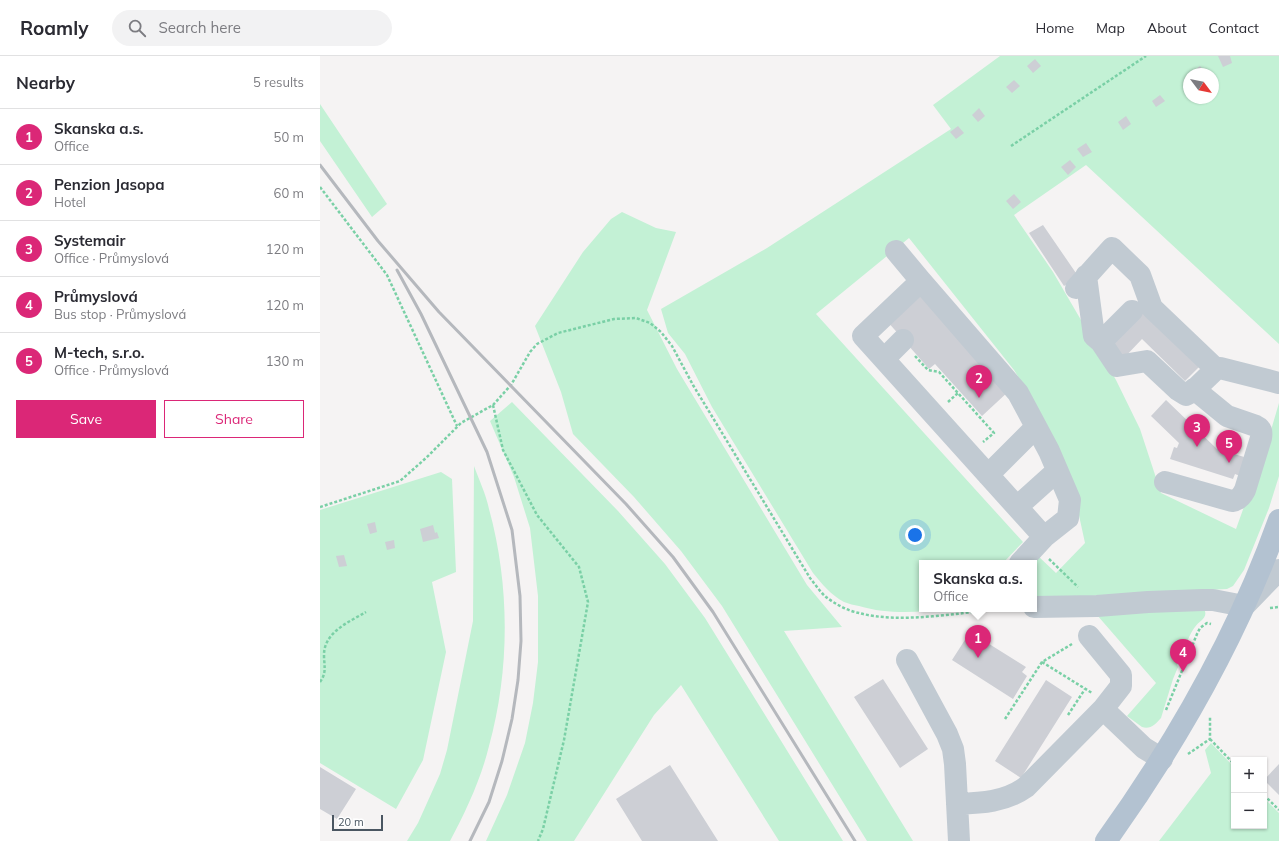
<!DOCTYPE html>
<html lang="en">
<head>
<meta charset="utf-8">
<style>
	body { margin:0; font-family:Mulish,sans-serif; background:#f2f2f3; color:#2b2b33 }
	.controls { position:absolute; right:12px; bottom:12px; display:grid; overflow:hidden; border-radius:0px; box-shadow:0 1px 3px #0004 }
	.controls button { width:36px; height:36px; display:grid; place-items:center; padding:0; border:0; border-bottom:1px solid #e1e1e2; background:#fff; color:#2b2b33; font:20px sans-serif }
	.compass { position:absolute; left:863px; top:12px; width:36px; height:36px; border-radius:50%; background:#fff; box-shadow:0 1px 3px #0004; rotate:122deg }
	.scale { position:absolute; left:12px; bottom:10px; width:51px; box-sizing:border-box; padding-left:4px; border:2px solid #4a5661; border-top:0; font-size:11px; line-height:14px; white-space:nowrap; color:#4a5661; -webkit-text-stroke:3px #fff; paint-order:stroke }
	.you { position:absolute; left:595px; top:479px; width:14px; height:14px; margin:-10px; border:3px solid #fff; border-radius:50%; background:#1a73e8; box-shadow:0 0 0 6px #1a73e833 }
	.badge { display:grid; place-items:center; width:26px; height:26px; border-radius:50%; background:#db2777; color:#fff; font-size:13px; font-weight:700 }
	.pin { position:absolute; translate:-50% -33px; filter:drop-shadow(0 1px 2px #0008) }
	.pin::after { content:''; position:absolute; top:21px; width:14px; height:12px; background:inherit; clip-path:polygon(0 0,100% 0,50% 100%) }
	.popup { position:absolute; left:599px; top:504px; width:118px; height:52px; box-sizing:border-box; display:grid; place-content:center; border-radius:0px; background:#fff; filter:drop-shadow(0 1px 3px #0005); font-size:13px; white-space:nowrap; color:#7c7c81 }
	.popup b { font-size:15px; color:#2b2b33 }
	.popup::after { content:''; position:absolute; left:50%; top:100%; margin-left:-8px; border:8px solid transparent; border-top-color:#fff }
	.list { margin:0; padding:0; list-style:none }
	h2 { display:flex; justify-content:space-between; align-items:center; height:52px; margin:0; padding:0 16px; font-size:17px }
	h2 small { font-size:13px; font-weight:400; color:#7c7c81 }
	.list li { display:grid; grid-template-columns:26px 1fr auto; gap:12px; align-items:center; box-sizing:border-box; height:56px; padding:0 16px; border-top:1px solid #e1e1e2 }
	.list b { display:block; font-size:15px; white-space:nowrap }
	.list p { margin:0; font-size:13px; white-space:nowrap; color:#7c7c81 }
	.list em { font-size:13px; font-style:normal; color:#7c7c81 }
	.actions { display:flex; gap:8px; padding:12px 16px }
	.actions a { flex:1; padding:9px 0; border:1px solid #db2777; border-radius:0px; text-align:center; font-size:14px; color:#db2777 }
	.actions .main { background:#db2777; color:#fff }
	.icon { flex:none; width:22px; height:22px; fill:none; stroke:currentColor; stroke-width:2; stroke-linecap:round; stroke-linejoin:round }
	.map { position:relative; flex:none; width:959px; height:785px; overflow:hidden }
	header { display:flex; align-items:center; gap:24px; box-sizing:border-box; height:56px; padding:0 20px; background:#fff; border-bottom:1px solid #e1e1e2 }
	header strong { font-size:19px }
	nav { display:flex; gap:22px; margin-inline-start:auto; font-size:14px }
	.search { width:280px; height:36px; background:#f2f2f3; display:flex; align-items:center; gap:10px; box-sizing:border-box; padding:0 14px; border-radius:22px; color:#7c7c81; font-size:15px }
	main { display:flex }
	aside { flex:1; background:#fff }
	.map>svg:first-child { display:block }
</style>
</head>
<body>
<header>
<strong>Roamly</strong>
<div class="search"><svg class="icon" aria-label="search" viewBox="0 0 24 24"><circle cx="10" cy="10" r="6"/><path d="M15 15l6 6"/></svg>Search here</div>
<nav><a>Home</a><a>Map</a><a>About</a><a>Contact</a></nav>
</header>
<main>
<aside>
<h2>Nearby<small>5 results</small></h2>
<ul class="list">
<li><span class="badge">1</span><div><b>Skanska a.s.</b><p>Office</p></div><em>50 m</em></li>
<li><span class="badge">2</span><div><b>Penzion Jasopa</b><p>Hotel</p></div><em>60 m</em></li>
<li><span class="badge">3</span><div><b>Systemair</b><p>Office · Průmyslová</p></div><em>120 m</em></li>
<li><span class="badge">4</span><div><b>Průmyslová</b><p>Bus stop · Průmyslová</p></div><em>120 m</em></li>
<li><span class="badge">5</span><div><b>M-tech, s.r.o.</b><p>Office · Průmyslová</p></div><em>130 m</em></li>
</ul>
<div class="actions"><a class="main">Save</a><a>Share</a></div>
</aside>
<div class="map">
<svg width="959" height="785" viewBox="0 0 959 785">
	<rect width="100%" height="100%" fill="#f5f3f3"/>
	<path fill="#c3f1d5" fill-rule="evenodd" d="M680 0H959V288L766 109 694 159 733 216 796 324 820 373 841 437 916 473 949 381 959 347V420L949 452 924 514 913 530 907 533 714 543V507L717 499 736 517 765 487 755 441 719 355 694 314 589 182 496 258 703 486 683 507H602V553H631C600 556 569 559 539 550 534 549 529 548 524 546 511 539 502 528 493 517L392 351 365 298 348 277 341 253 447 192 631 73 613 49ZM869 18H893V42H869Z
		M0 48 67 148 52 161 0 85Z
		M302 156 336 172 356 176 327 254 357 313 487 529 522 571 464 575 593 785H547L402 550 361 495 314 441 253 378 241 336 215 270 263 196 291 163Z
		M192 346 298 455 345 508 385 562 523 785H459L361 629 334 659 254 785H166L187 739 205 687 213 647 218 606V540L210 472 194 421 170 365Z
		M154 410C159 424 166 438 169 453 190 529 190 614 169 690 161 723 146 755 130 785H87L98 767 120 718 127 694 153 565Z
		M121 416 132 423 136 516 112 526 126 596 103 704 76 753 0 707V454Z
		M884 553C889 562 879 565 875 571 869 578 862 599 857 609L858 611 853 623 841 662C836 668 830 674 822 671L807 660 836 627 777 559Z
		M891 687 914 711V770H944V742L959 757V785H839L891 717 885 694Z"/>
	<path fill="#cdcfd5" d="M898 0H910L912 7 903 11Z
		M715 3 721 10 713 17 707 10Z
		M880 10 886 18H873L872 16Z
		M694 24 700 30 692 37 686 31Z
		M840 39 845 45 836 51 832 45Z
		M659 52 665 60 658 66 652 59Z
		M806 60 811 68 803 74 798 66Z
		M638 70 644 77 636 83 630 76Z
		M766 87 772 96 763 101 757 93Z
		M750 104 756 111 748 119 741 111Z
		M694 138 701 146 693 153 686 145Z
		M723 169 758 220 744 230 709 177Z
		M601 234 690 334 662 360 615 308 609 313 567 265Z
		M825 254 881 309 865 325 822 283 802 304 789 291Z
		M846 344 897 393 931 403 925 422 915 418 913 423 850 403 854 391 857 392 859 387 831 360Z
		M55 466 57 476 50 478 47 468Z
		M113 469 115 477 117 476 119 482 103 486 100 473Z
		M74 484 75 492 67 494 65 486Z
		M24 499 27 510 19 511 16 500Z
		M650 576 706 611 702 616 707 620 693 643 632 604Z
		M563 623 608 693 580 712 534 641Z
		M726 624 752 641 701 722 675 705Z
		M959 708V739L944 724Z
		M350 709 398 785H322L296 743Z
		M0 711 36 733 17 763 0 753Z"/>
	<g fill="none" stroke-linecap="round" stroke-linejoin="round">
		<path stroke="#7ad0a6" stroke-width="2.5" stroke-dasharray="3 2" stroke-linecap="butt" d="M691 90 826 0
			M0 131 67 219 137 370
			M595 300 608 314 619 316 674 377 663 386
			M628 346 638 337
			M173 349 183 394 217 459 259 511 268 546 244 684 223 773 218 785
			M0 451 80 425 106 402 141 367 173 349 191 329 210 296 217 288 238 277 294 263 316 262 330 267 341 276 352 290 373 329 490 522C495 528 500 536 506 541 515 548 528 555 539 557 579 568 638 557 679 553
			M729 503 758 531
			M950 552 959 551
			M722 606 772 637
			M0 626C7 617 4 609 4 599 4 576 29 566 46 556
			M846 654 877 578 880 572 887 567 891 568
			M748 659 765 633
			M685 663 722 606 752 588
			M890 683 914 708
			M868 698 890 683V661
			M944 739 959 754"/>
		<path stroke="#c1cad2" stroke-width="22" d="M576 195 601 225 543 280 724 481
			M766 220 774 280 781 286
			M601 225 698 337 729 395 750 444 748 462 724 481 700 507
			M756 232 792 192 820 219 832 252 896 313
			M812 255 781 286 797 310 827 305 858 334 866 339 872 336 896 313 900 312 959 327
			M564 303 583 284
			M668 419 716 371
			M845 426 912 445C919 444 922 440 925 434L941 382C942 376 942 373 936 370L907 360 874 333
			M697 451 737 415
			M714 551 777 550 828 546 883 544H893L924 550 959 514
			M769 580 801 619V630L783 653
			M587 604 627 678 633 693 635 708 639 785
			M637 748C662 747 685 746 706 731L783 653 824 692 842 703"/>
		<path stroke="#b3c2d1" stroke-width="22" d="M786 785C857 686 918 579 959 464"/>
		<path stroke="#b5b8bd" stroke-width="3" d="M0 109 58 185 119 256 306 448 353 501 393 556 535 785
			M77 214 101 258 167 396 192 474 200 540 201 585 198 624 192 663 182 705 169 746 150 785"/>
	</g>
</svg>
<div class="controls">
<button>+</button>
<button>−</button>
</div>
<svg class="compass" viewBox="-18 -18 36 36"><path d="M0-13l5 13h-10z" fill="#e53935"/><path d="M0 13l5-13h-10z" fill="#7c7c81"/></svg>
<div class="scale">20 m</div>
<div class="you"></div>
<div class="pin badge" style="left:658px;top:602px">1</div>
<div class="popup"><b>Skanska a.s.</b>Office</div>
<div class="pin badge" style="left:659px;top:342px">2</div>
<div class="pin badge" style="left:877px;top:391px">3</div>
<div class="pin badge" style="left:863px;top:616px">4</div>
<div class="pin badge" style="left:909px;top:407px">5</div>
</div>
</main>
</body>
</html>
